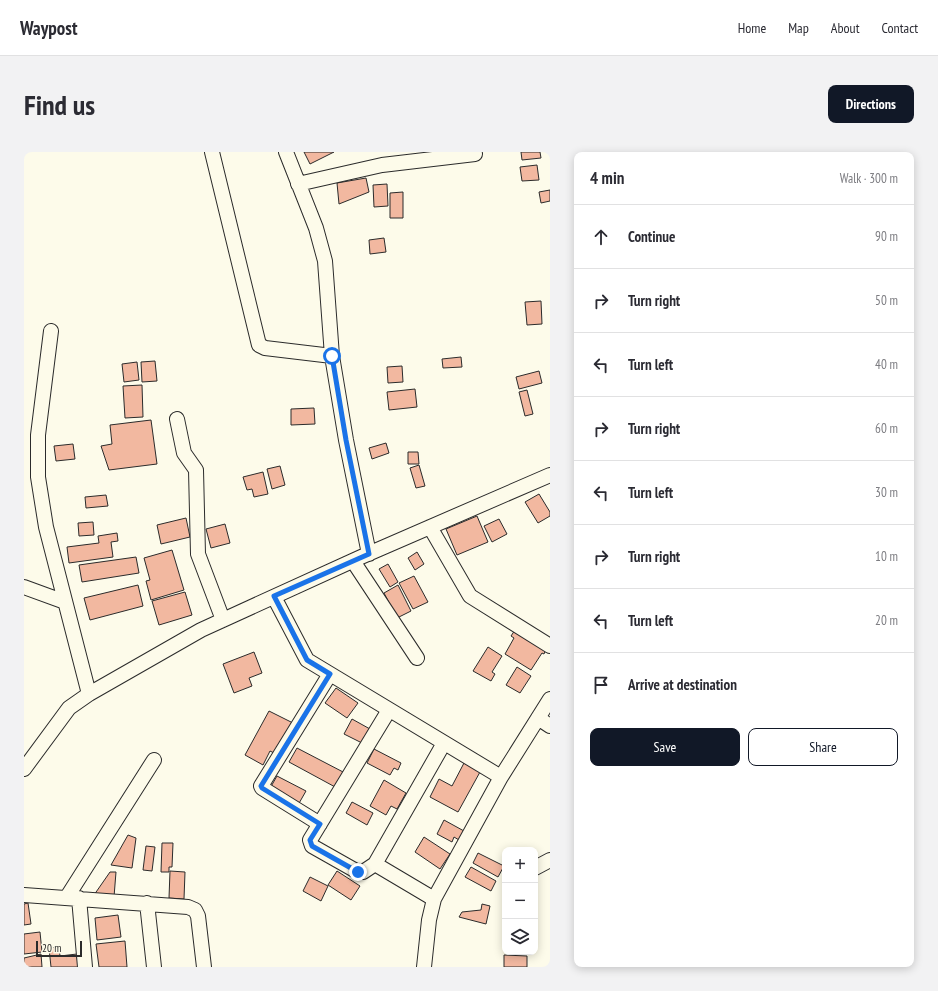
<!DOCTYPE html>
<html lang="en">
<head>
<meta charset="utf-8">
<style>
	body { margin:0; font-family:"PT Sans Narrow",sans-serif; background:#f2f2f3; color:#2b2b33 }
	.controls { position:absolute; right:12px; bottom:12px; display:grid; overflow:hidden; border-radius:8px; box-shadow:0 2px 10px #0003 }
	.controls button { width:36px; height:36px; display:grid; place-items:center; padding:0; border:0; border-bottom:1px solid #e1e1e2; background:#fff; color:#2b2b33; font:20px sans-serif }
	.scale { position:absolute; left:12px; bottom:10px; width:46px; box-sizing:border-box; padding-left:4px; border:2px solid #2b2b2b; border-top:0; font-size:11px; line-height:14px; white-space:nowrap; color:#2b2b2b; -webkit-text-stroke:3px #fdfbea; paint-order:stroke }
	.stop { position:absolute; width:12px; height:12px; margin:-9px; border:3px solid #1a73e8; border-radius:50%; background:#fff }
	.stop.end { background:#1a73e8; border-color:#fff; box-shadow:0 1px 4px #0008 }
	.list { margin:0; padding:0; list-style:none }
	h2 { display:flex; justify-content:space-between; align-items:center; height:52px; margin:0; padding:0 16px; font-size:17px }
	h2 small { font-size:13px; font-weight:400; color:#7c7c81 }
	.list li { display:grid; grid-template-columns:26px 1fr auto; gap:12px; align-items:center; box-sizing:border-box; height:64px; padding:0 16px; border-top:1px solid #e1e1e2 }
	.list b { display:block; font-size:15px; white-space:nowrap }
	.list em { font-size:13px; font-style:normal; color:#7c7c81 }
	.actions { display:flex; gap:8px; padding:12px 16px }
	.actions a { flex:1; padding:9px 0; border:1px solid #111827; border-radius:8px; text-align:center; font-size:14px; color:#111827 }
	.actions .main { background:#111827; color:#fff }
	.icon { flex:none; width:22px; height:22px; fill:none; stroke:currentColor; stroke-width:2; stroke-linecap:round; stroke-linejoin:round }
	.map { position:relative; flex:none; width:526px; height:815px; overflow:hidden; border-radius:8px }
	header { display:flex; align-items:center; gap:24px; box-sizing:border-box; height:56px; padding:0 20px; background:#fff; border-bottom:1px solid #e1e1e2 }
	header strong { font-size:19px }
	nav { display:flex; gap:22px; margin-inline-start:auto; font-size:14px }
	.intro { display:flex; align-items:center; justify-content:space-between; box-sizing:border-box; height:96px; padding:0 24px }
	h1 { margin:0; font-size:28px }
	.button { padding:10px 18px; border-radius:8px; background:#111827; color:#fff; font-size:14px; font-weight:700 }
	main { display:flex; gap:24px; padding:0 24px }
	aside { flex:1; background:#fff; border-radius:8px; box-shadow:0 2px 10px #0003 }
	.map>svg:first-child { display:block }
</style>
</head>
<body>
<header>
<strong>Waypost</strong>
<nav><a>Home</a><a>Map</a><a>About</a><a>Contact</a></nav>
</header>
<div class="intro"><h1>Find us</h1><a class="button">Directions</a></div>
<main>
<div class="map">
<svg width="526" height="815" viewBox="0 0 526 815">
	<rect width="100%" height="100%" fill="#fdfbea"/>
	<path fill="#f2b8a0" stroke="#2b2b2b" d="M280 0H310L286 12Z
		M497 0H516L517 6 498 8Z
		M513 13 515 28 498 29 496 15Z
		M342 26 345 40 315 52 313 31Z
		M363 32 364 54 350 55 349 33Z
		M526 38V49L517 51 515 40Z
		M379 40V66H366V41Z
		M360 86 362 100 346 102 345 88Z
		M517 149 518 172 503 173 501 150Z
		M437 205 438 215 419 216 418 207Z
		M131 209 133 229 118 230 117 210Z
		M113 210 115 228 100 230 98 212Z
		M378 214 379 230 364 231 363 215Z
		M515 219 518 231 495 237 492 225Z
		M118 233 119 265 101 266 99 234Z
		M391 237 393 255 365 258 363 240Z
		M503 238 509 262 501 264 495 240Z
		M290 256 291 272 267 273V257Z
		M127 268 133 312 85 318 77 294 88 292 86 273Z
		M362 291 365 301 348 307 345 296Z
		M49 292 51 307 32 309 30 294Z
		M384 300H394L395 312H384Z
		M395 313 401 334 392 336 386 316Z
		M256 314 261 333 248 337 243 317Z
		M239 320 244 342 230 345 228 337 223 338 219 325Z
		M515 342 526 360V364L514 371 501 350Z
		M82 343 84 354 62 356 61 345Z
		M453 364 464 390 433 403 422 377Z
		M162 366 166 385 137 392 133 373Z
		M475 367 483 382 468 390 460 374Z
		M69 370 70 383 55 384 54 371Z
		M201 372 206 391 187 396 182 377Z
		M93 381 94 389 87 390 89 405 45 411 43 395 75 391 74 384Z
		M148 398 160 438 127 448 122 429 126 428 120 406Z
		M393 400 400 412 391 418 384 406Z
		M112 405 115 421 58 430 55 413Z
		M364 412 374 430 366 435 355 417Z
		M390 424 404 450 389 457 375 431Z
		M114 433 119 454 66 468 60 446Z
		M374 433 387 459 373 466 360 441Z
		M161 440 168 463 135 473 128 449Z
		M491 478 522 497 520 502 518 501 507 518 481 502 490 486 487 484Z
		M464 495 478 504 468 520 471 522 467 529 449 519Z
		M230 500 238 521 225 526 228 534 210 541 199 512Z
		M493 515 507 524 496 541 482 533Z
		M312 536 334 551 323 566 301 551Z
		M245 559 271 572 254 603 246 599 239 613 221 603Z
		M328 567 346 577 338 591 320 582Z
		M273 596 321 621 313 636 265 610Z
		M350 597 377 611 374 618 370 616 366 623 343 611Z
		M440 611 456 620 434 660 406 645 415 627 428 634Z
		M253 624 282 639 274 653 245 638Z
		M360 628 382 641 373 657 367 654 362 663 346 654Z
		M328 650 349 661 343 673 322 661Z
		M420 668 440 679 435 688 430 685 428 690 413 682Z
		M104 683 112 686 108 716 87 713Z
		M400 685 426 702 416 717 391 700Z
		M138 691H149L148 715H145V720H137Z
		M122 694 131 695 128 719 119 718Z
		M454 701 480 714 474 725 449 711Z
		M447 715 472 729 467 739 441 725Z
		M146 719 161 720 160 747 145 746Z
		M313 719 336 734 327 748 304 733Z
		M86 720H92L90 745 70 743Z
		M286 725 304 734 297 749 279 739Z
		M4 751 7 772 0 773V752Z
		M458 752 466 754 462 772 435 765 438 760 457 758Z
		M94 763 97 785 73 788 71 766Z
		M16 780 18 800 0 802V782Z
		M101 789 103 815H75L72 792Z
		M35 795 36 804 53 802 54 815H27L25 796Z
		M17 802 18 815H0V806Z
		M480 803 503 804V815H480Z"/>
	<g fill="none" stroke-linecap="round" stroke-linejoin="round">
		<g stroke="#2b2b2b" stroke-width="16">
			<path id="minor" d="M188 0 235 193 241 196 308 204
				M262 0 292 76 301 109 308 204 322 288 345 402
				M274 32 358 13 451 2
				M27 179 14 283V325L22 375 65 542
				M153 267 160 301 172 318 174 402 199 468
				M406 375 446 444 526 494
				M329 409 393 506
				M0 435 41 450
				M250 445 283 508 477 625
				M365 558 286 688 288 694 334 720H339L351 712 420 591
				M514 566 526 574
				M0 617 45 556 65 542 177 478 337 405 526 323
				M296 672 238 636 237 634 306 522
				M351 712 410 747
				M511 716 526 708
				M0 743 164 755 171 758 174 764 180 815
				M43 745 130 608
				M55 746 61 815
				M123 751 130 815
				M400 815 405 768 410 747 477 625 526 547"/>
		</g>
		<use href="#minor" stroke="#fdfbea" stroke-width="14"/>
	</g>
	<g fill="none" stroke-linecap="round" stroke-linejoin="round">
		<path stroke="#1a73e8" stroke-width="5" d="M308 204 322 288 345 402 250 444 283 508 306 522 237 634 238 636 296 672 286 688 288 694 334 720"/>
	</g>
</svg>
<div class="controls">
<button>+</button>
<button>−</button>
<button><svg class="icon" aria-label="layers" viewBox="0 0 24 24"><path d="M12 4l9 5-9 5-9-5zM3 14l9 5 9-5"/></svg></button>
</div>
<div class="scale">20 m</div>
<div class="stop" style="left:308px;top:204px"></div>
<div class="stop end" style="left:334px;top:720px"></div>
</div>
<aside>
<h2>4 min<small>Walk · 300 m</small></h2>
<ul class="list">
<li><svg class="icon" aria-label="ahead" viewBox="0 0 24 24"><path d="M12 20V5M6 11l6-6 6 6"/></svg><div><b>Continue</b></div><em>90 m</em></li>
<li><svg class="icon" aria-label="right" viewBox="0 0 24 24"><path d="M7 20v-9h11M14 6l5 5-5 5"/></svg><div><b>Turn right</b></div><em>50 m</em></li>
<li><svg class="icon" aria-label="left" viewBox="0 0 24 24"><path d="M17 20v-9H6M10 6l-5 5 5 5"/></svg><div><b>Turn left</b></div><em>40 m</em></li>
<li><svg class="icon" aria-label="right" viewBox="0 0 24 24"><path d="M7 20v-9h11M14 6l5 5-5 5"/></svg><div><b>Turn right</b></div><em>60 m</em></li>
<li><svg class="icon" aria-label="left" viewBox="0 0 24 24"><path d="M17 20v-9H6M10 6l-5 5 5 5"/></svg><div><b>Turn left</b></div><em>30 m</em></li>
<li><svg class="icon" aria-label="right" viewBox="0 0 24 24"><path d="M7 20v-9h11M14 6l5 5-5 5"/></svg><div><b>Turn right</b></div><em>10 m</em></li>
<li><svg class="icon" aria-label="left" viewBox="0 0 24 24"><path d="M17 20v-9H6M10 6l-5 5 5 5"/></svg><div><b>Turn left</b></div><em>20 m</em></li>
<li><svg class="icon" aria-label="arrive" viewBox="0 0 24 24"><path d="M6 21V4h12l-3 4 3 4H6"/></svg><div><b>Arrive at destination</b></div></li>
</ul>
<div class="actions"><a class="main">Save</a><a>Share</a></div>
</aside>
</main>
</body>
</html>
